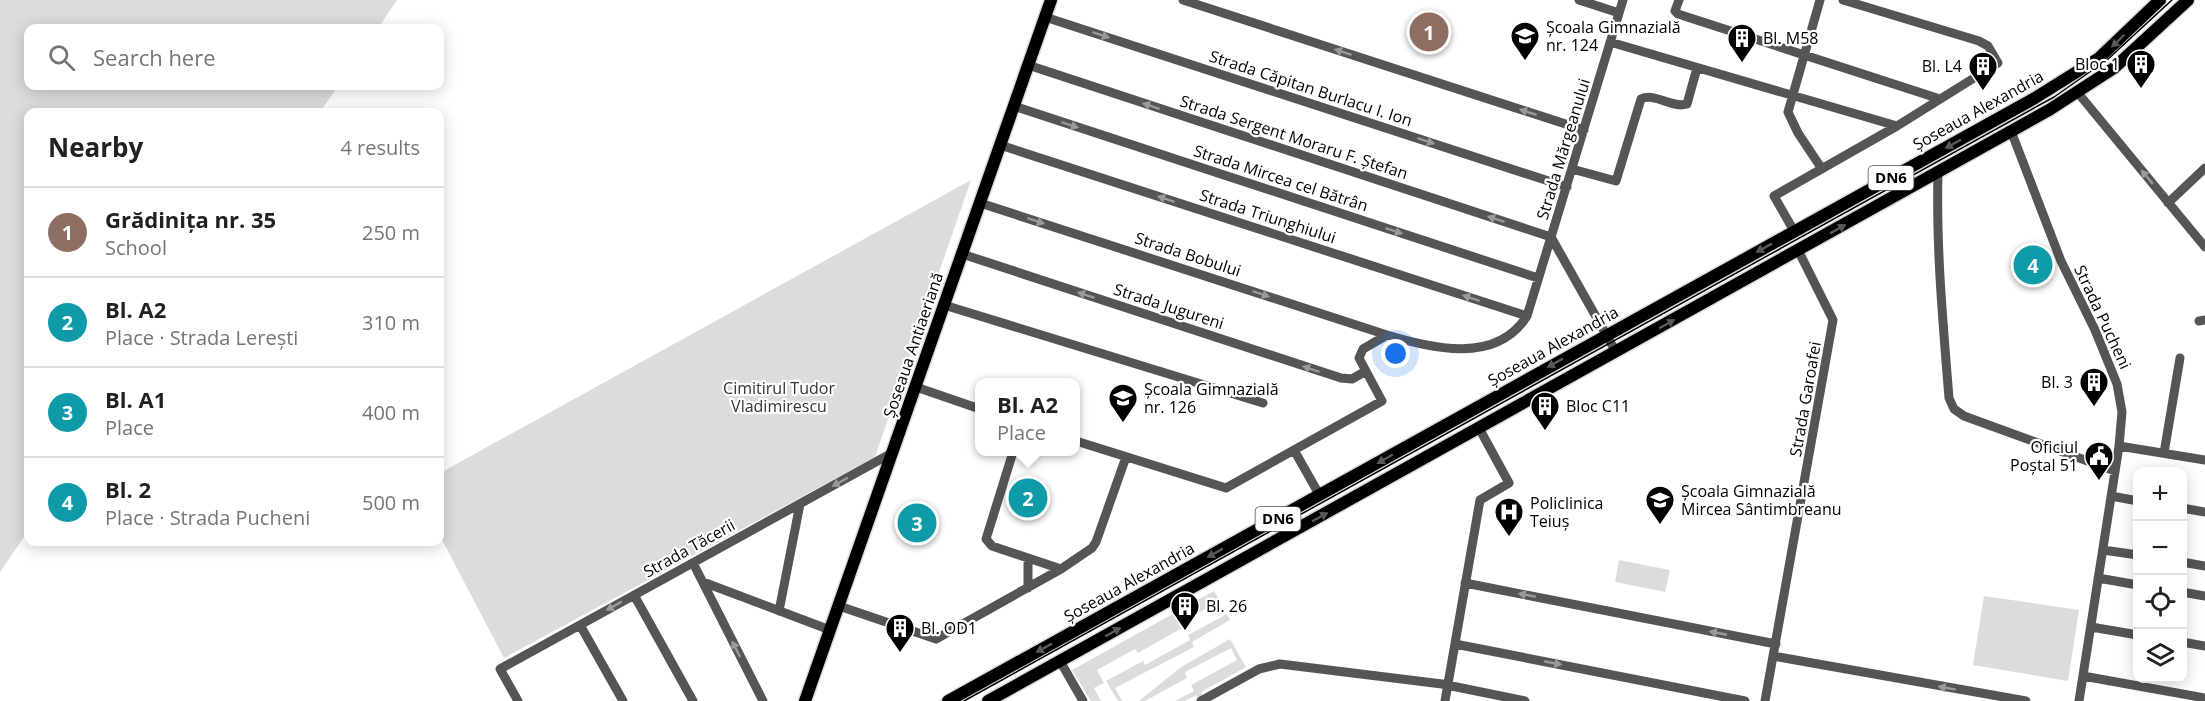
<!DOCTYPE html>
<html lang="en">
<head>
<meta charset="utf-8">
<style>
	body { margin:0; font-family:"Open Sans",sans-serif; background:#f2f2f2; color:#202124 }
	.controls { position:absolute; right:18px; bottom:18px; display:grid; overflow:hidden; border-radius:12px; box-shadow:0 3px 15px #0003 }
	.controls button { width:54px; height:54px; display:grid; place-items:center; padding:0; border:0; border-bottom:2px solid #e0e0e0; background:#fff; color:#202124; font:30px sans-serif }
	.you { position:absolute; left:1396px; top:354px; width:21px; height:21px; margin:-15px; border:4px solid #fff; border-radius:50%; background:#1a73e8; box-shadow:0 0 0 9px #1a73e833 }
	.badge { display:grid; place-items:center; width:39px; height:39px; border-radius:50%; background:#7c3aed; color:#fff; font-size:20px; font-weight:700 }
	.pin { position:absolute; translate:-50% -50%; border:3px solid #fff; box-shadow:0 2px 6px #0006 }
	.popup { position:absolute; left:975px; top:378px; width:105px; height:78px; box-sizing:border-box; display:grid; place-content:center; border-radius:12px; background:#fff; filter:drop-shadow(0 2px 4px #0005); font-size:20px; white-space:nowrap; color:#757577 }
	.popup b { font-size:22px; color:#202124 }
	.popup::after { content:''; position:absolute; left:50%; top:100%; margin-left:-12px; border:12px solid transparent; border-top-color:#fff }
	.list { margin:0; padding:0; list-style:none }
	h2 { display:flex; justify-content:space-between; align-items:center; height:78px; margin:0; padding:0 24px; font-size:26px }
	h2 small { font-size:20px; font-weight:400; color:#757577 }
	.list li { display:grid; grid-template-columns:39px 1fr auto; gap:18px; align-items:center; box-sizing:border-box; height:90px; padding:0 24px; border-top:2px solid #e0e0e0 }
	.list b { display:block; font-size:22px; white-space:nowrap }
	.list p { margin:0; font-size:20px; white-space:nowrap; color:#757577 }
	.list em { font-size:20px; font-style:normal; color:#757577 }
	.icon { flex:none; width:33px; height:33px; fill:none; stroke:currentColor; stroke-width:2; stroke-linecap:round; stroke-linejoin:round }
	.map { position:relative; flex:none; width:2205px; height:701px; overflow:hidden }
	.search { position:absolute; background:#fff; box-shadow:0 3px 15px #0003; left:24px; top:24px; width:420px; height:66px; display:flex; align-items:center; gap:15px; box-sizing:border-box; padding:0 21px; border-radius:12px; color:#757577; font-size:22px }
	.panel { position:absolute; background:#fff; box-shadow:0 3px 15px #0003; left:24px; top:108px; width:420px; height:438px; border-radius:12px }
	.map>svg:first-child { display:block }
</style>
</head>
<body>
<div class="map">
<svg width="2205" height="701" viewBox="0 0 2205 701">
	<rect width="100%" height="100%" fill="#fff"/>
	<path fill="#dcdcdc" d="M0 0H397L378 28H28V86H338L320 112H28V531L0 572Z
		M971 180 875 457 504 658 440 536V473Z
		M1619 560 1670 570 1665 592 1615 582Z
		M1214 591 1220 601 1180 623 1182 628 1138 653 1135 649 1097 670 1104 683 1094 688 1101 701H1091L1072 670Z
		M1984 596 2079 610 2068 681 1973 665Z
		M1227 614 1230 620 1192 642 1194 647 1115 688 1122 701H1118L1106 681 1143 661 1145 665 1190 640 1188 635Z
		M1230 639 1246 667 1201 692 1203 698 1199 700 1196 695 1185 701H1175L1194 691 1191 685 1237 660 1231 648 1185 672 1187 678 1145 701H1139L1181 667Z"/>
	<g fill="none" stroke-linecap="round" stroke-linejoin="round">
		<g stroke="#dbdbdb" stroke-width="15">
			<path id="major" d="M805 701 1051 0
				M948 701 2035 98 2099 58 2160 0
				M988 701 2049 110 2114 68 2188 0"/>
		</g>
		<path stroke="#555" stroke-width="9" d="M1183 0 1584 130
			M1579 0 1619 13
			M1679 0 1675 11 1678 14 1940 99
			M1820 0 1788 112 1798 133 1822 169
			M1045 17 1567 187
			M1610 42 1897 126
			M1028 65 1551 237
			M2078 93 2205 247
			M1014 106 1538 278
			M2011 131 2061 261 2095 330 2117 384 2122 412 2119 446 2079 701
			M1000 145 1527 316
			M1572 169 1616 181 1641 99C1655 92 1672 109 1687 104L1697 68
			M1938 173C1936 248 1943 323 1949 398L1954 409 1964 416 2115 471
			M980 203 1387 335
			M2168 203 2205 168
			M1794 231 1774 196 1897 126 1998 63 1988 46 1979 41 1843 0
			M1551 237 1616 352
			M962 254 1341 378 1352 379 1366 371
			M944 305 1263 403
			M2199 321 2205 320
			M916 387 980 409
			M1076 441 1226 488 1382 401 1359 358 1363 349 1387 335C1432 348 1496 365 1527 316L1623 0
			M2119 446 2205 460
			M1294 450 1320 496
			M1013 452 986 539 992 546 1061 569
			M2164 453 2180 358
			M2111 496 2138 501
			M2182 508 2205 512
			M2103 550 2138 555
			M1028 558V588
			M2182 562 2205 566
			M693 563 763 701
			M2098 578 2138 585
			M703 582 830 630
			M1465 583 1776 644
			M2182 592 2205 596
			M634 595 693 701
			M839 606 936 639 1061 569 1092 548 1096 542 1126 457
			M779 611 800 504
			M580 625 623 701
			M2091 627 2138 635
			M2182 642 2205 646
			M1455 644 1745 701
			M1773 656 2026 701
			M1060 661 1083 701
			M2083 676 2205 698
			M518 701 500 669 892 453
			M1201 701 1259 669 1280 664 1442 684 1525 701
			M1445 701 1480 500 1509 483 1479 428
			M1765 701 1833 320 1798 250"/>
		<use href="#major" stroke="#000" stroke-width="12"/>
		<path stroke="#000" stroke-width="1.5" d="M964 701 2054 97 2107 60 2172 0"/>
	</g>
	<defs><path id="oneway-solid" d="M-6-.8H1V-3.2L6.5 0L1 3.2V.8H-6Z" transform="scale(1.5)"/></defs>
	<g fill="#999">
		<use href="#oneway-solid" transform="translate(1101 35) rotate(18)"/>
		<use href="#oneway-solid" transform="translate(1343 52) rotate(-162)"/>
		<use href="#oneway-solid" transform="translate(1151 106) rotate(-162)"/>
		<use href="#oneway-solid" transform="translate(1528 112) rotate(-162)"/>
		<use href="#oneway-solid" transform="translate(1070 125) rotate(18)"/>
		<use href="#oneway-solid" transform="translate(1426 141) rotate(18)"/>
		<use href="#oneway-solid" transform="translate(2147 177) rotate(-130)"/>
		<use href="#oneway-solid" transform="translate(1166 199) rotate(-162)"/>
		<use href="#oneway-solid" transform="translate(1496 219) rotate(-162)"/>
		<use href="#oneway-solid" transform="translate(1036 221) rotate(18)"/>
		<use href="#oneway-solid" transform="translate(1394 231) rotate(18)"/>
		<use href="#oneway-solid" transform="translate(1261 294) rotate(18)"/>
		<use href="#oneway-solid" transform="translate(1086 295) rotate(-162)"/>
		<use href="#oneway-solid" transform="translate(1471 298) rotate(-162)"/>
		<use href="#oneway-solid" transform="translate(1311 369) rotate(-162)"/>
		<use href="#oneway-solid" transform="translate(840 482) rotate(151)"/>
		<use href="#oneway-solid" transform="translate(1527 595) rotate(-169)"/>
		<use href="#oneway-solid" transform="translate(614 606) rotate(151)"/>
		<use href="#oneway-solid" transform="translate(1718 633) rotate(-169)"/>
		<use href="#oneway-solid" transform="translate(736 649) rotate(-117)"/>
		<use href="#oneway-solid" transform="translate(1553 663) rotate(11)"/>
		<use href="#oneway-solid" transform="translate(1947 688) rotate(-170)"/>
	</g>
	<g fill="#595959">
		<use href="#oneway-solid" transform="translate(2118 41) rotate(136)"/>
		<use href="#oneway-solid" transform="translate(1953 144) rotate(151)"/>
		<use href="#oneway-solid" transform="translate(1838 229) rotate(-29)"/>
		<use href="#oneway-solid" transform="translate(1764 248) rotate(151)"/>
		<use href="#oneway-solid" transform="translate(1667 324) rotate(-29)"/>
		<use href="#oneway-solid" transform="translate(1555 363) rotate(151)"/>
		<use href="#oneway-solid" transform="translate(1385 459) rotate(150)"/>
		<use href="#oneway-solid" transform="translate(1320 517) rotate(-29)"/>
		<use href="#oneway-solid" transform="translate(1215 553) rotate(151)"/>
		<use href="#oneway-solid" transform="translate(1113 632) rotate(-29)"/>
		<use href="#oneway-solid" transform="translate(1044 648) rotate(151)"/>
	</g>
	<defs>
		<g id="school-pin" transform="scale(1.5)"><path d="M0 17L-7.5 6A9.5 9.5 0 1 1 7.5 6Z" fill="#000" stroke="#fff"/><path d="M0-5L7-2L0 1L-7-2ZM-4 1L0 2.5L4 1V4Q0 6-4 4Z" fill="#fff"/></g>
		<g id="building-pin" transform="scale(1.5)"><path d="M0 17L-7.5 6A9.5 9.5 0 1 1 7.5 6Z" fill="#000" stroke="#fff"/><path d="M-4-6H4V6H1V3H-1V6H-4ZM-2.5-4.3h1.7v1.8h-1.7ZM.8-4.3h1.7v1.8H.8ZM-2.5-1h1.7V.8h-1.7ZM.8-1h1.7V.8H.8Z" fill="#fff"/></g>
		<g id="civic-pin" transform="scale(1.5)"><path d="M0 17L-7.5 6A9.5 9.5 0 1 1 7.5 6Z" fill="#000" stroke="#fff"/><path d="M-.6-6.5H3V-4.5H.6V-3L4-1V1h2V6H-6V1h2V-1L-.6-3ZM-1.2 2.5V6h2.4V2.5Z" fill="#fff"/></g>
		<g id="hospital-pin" transform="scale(1.5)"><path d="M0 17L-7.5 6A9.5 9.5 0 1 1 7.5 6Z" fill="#000" stroke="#fff"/><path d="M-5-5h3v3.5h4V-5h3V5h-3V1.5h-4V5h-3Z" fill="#fff"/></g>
	</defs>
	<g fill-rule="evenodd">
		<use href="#school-pin" x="1525" y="36"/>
		<use href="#building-pin" x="1742" y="38"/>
		<use href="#building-pin" x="2141" y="64"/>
		<use href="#building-pin" x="1983" y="66"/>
		<use href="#building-pin" x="2094" y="382"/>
		<use href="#school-pin" x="1123" y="398"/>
		<use href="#building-pin" x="1545" y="406"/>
		<use href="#civic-pin" x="2099" y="456"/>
		<use href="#school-pin" x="1660" y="500"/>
		<use href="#hospital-pin" x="1509" y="512"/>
		<use href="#building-pin" x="1185" y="606"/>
		<use href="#building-pin" x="900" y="628"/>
	</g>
	<g text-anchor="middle" stroke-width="4.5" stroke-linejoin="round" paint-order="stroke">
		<g fill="#fff" stroke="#4c4c4c" stroke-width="1.5">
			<rect x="1868.5" y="166" width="45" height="24" rx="4.5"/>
			<rect x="1255.5" y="507" width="45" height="24" rx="4.5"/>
		</g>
		<g font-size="15" font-weight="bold" fill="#000">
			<text x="1891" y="183">DN6</text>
			<text x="1278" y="524">DN6</text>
		</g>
		<g font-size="16" fill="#000" stroke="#fff" text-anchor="start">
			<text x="1546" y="33">Școala Gimnazială<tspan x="1546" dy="18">nr. 124</tspan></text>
			<text x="1763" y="44">Bl. M58</text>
			<text x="2120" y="70" text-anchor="end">Bloc 1</text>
			<text x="1962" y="72" text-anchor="end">Bl. L4</text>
			<text x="2073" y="388" text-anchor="end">Bl. 3</text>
			<text x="1144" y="395">Școala Gimnazială<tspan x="1144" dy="18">nr. 126</tspan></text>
			<text x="1566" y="412">Bloc C11</text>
			<text x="2078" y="453" text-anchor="end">Oficiul<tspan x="2078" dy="18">Poștal 51</tspan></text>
			<text x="1681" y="497">Școala Gimnazială<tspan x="1681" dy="18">Mircea Sântimbreanu</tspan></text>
			<text x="1530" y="509">Policlinica<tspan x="1530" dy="18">Teiuș</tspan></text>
			<text x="1206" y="612">Bl. 26</text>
			<text x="921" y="634">Bl. OD1</text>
		</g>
		<g font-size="16" fill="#000" stroke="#fff">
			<text transform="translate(1311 88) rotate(18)" y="6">Strada Căpitan Burlacu I. Ion</text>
			<text transform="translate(1978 110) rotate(-29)" y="6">Șoseaua Alexandria</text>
			<text transform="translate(1294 137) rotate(18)" y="6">Strada Sergent Moraru F. Ștefan</text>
			<text transform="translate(1563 149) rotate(-73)" y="6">Strada Mărgeanului</text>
			<text transform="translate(1281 178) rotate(18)" y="6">Strada Mircea cel Bătrân</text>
			<text transform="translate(1268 216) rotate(18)" y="6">Strada Triunghiului</text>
			<text transform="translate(1188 254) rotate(18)" y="6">Strada Bobului</text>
			<text transform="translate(1169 306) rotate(18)" y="6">Strada Jugureni</text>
			<text transform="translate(2103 317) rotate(65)" y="6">Strada Pucheni</text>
			<text transform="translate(913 345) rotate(-71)" y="6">Șoseaua Antiaeriană</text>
			<text transform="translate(1553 346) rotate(-29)" y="6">Șoseaua Alexandria</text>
			<text transform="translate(1805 399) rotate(-80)" y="6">Strada Garoafei</text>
			<text transform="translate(689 548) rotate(-29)" y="6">Strada Tăcerii</text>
			<text transform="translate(1129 582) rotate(-29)" y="6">Șoseaua Alexandria</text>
		</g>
		<g font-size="16" fill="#333" stroke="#fff">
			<text x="779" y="394">Cimitirul Tudor<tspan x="779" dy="18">Vladimirescu</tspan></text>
		</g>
	</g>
</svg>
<div class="controls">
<button>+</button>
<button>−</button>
<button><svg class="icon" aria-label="locate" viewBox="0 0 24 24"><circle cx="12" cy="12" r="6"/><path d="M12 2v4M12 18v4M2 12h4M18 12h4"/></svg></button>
<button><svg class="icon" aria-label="layers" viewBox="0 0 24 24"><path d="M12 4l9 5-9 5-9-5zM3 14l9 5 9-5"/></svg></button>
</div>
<div class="you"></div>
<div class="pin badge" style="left:1429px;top:32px;background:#8d6e63">1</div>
<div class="pin badge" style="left:1028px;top:498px;background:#0f9aa8">2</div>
<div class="popup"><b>Bl. A2</b>Place</div>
<div class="pin badge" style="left:917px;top:523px;background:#0f9aa8">3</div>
<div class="pin badge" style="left:2033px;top:265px;background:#0f9aa8">4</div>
<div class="search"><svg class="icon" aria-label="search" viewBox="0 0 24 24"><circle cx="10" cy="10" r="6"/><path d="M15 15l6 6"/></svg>Search here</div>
<section class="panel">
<h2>Nearby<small>4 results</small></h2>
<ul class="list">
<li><span class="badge" style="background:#8d6e63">1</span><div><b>Grădinița nr. 35</b><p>School</p></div><em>250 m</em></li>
<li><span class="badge" style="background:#0f9aa8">2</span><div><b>Bl. A2</b><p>Place · Strada Lerești</p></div><em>310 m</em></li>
<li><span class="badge" style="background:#0f9aa8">3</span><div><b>Bl. A1</b><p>Place</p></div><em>400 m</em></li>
<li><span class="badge" style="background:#0f9aa8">4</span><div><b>Bl. 2</b><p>Place · Strada Pucheni</p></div><em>500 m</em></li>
</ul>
</section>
</div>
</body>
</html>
